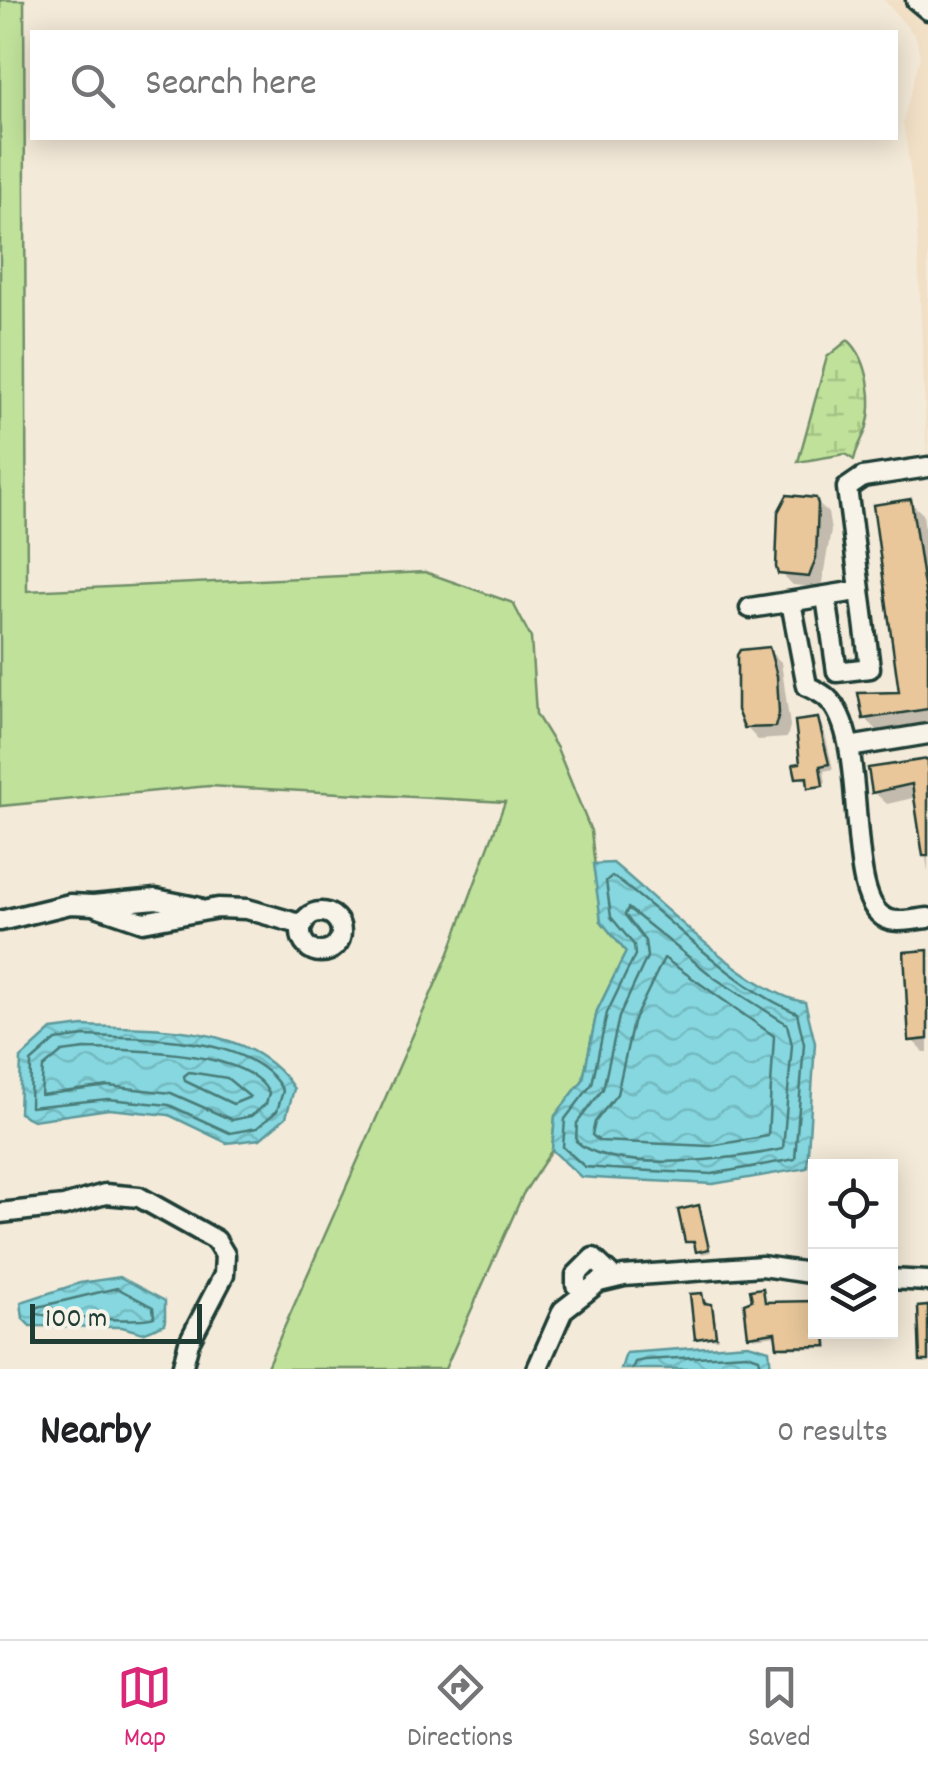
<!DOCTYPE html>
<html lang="en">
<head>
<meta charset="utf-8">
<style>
	body { margin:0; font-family:Dekko,sans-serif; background:#f2f2f2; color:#202124 }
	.controls { position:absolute; right:30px; bottom:30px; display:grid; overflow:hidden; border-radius:0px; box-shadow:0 5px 25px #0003 }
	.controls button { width:90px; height:90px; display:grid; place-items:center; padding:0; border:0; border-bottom:2px solid #e0e0e0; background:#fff; color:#202124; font:50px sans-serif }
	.scale { position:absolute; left:30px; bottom:25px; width:172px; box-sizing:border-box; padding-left:10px; border:5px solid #1f3d34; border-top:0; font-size:28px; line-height:35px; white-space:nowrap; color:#1f3d34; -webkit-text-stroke:8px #f7f3e8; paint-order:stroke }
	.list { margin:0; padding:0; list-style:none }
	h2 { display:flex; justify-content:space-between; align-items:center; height:130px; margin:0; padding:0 40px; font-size:42px }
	h2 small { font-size:32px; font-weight:400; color:#757577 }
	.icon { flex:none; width:55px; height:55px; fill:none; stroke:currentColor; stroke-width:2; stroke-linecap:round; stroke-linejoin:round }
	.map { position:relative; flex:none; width:928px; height:1369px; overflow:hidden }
	.search { position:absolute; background:#fff; box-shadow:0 5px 25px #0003; left:30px; right:30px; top:30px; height:110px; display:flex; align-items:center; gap:25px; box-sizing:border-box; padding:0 35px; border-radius:0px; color:#757577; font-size:38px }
	.sheet { height:270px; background:#fff }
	nav { display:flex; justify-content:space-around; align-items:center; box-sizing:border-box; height:140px; border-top:2px solid #e0e0e0; background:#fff; font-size:28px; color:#757577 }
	nav a { display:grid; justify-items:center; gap:5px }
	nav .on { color:#db2777 }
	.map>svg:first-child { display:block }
</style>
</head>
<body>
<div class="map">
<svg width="928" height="1369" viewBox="0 0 928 1369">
	<defs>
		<pattern id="wetland-marsh" width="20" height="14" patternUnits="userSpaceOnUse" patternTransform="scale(2.5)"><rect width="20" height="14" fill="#bfe19a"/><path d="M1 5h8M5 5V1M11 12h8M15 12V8" fill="none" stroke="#a4c285"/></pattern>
		<pattern id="water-waves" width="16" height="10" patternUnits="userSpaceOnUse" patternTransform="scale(2.5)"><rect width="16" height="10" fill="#86d7df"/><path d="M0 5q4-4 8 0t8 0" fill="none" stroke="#73b9c0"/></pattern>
	</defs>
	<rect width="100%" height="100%" fill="#f4ead9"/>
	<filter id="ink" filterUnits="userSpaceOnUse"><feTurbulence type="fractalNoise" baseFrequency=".01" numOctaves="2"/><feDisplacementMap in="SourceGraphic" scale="20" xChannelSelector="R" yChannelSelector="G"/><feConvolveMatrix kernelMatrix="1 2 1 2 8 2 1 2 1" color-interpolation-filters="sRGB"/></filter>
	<g filter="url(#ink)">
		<path fill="#f1e0c6" d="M884 0H928V480L916 210 903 121 920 57 916 37Z"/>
		<path fill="#bfe19a" stroke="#6f8f67" stroke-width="2.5" d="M0 0H24L27 591 425 572 513 603 531 638 536 714 557 748 591 831 601 921 626 952 597 1011 583 1080 555 1116 552 1150 523 1194 445 1369H266L449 953 505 802 209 786 0 806Z"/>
		<path fill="url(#wetland-marsh)" stroke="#6f8f67" stroke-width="2.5" d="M848 340C869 359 875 402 866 430 862 440 856 449 854 460L845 454 798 462 827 357Z"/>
		<path fill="url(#water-waves)" stroke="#5d999b" stroke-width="2.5" d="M613 863C658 900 752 995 805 1002L815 1043 807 1168 713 1184 611 1179 581 1177 552 1150 555 1116 583 1080 597 1011 626 952 601 921 593 864Z
			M83 1026C154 1029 252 1022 294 1089L286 1117 260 1139 227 1143 169 1115 109 1109 33 1120 19 1113 21 1058 52 1030Z
			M120 1277 165 1301V1324L143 1333 122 1327 30 1326 23 1319 21 1302 80 1283Z
			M748 1344 769 1350 771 1369H621L626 1353Z"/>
		<path fill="#0003" d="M815 500 828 513 831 531 821 588 793 585 780 572Z
			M910 502 923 514 928 555V722L877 730 865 718 902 694Z
			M768 650 781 662 790 726 787 738 758 740 746 727Z
			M817 720 823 726 833 769 824 771 826 783 812 788 810 782 798 777Z
			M928 762V872L917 797 887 804 874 792Z
			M928 952V1052H924L912 1040Z
			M698 1208 711 1252 702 1254 697 1244 688 1240Z
			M762 1291 767 1305 814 1304 816 1332H828L829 1348 783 1349 778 1335 753 1338 755 1302Z
			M701 1295 714 1310 718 1339 698 1338Z"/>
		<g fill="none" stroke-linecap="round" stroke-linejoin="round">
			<path stroke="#487b78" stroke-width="2.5" d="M612 876C675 920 726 983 797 1013L804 1044 795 1159 712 1174 611 1169 585 1167 563 1147 565 1119 592 1084 607 1013 635 955 634 945 611 917 606 881Z
				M628 908 716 979 787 1024 792 1045 783 1149C736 1159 612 1175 576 1141L577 1123 603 1089 619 1017 647 957 645 941 625 915Z
				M664 958 774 1036 768 1136 710 1146 599 1141 592 1135 595 1122 617 1094 633 1022Z
				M84 1036C141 1038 253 1034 283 1091L277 1111 257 1128 230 1133 169 1105 108 1099 30 1107 31 1062 56 1040Z
				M85 1049C127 1050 251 1049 269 1094L266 1104 251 1116 232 1120 171 1093 108 1086 41 1095 43 1068 62 1052Z
				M189 1072 227 1078 250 1097 233 1104 185 1081 184 1076Z
				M117 1288 153 1307 154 1317C145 1322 45 1318 35 1313L38 1307Z
				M632 1369 635 1362 645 1360 747 1354 759 1358 762 1369"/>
		</g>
		<path fill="#e9c79b" stroke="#1f3d34" stroke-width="2.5" d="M787 495 816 498 818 504 816 558 809 577 778 574 776 567 778 512Z
			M911 499 928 613V709L863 719 858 693 899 692 873 505Z
			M769 647 777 676 779 713 775 727 744 728 737 710V655L740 650Z
			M818 718 829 764 820 766 823 786 808 788 807 777 796 778 793 764 800 763 795 721Z
			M928 759V856H923L912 784 872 793 868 768Z
			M928 950V1039L909 1041 904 952Z
			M699 1205 709 1249 696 1252 694 1242H685L678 1210Z
			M763 1288 765 1302 815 1301 816 1332H826L827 1346 777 1347 775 1332 748 1336 744 1303 752 1300 750 1290Z
			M702 1293 704 1303 712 1304 716 1336 695 1339 690 1294Z
			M928 1306V1361H920L918 1307Z"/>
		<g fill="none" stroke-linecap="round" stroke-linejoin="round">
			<g stroke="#1f3d34" stroke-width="25">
				<path id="minor" d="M916 0 928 10
					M826 597 837 672 870 668 847 488 863 477 928 467
					M791 602 807 686C813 689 822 693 827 698 873 739 839 906 890 920 901 923 916 919 928 918
					M750 608 857 591
					M849 747 928 734
					M93 905 156 899 196 907
					M301 932a20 20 0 1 1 40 0a20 20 0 1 1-40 0Z
					M0 921 70 904 93 905 143 922 218 908 247 909 303 925
					M0 1213 64 1206 105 1194 139 1197 216 1240 225 1255 224 1275 189 1342 182 1369
					M890 1279 928 1281
					M583 1291 576 1285V1275L593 1258 614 1278
					M537 1369 563 1310 599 1282 624 1276 762 1266 816 1274"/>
			</g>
			<use href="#minor" stroke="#f7f3e8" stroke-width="18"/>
		</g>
	</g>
</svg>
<div class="controls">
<button><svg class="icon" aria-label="locate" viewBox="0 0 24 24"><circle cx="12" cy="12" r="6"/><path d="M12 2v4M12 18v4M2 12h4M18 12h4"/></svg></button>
<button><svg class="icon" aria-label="layers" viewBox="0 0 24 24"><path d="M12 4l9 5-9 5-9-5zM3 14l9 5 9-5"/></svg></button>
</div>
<div class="scale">100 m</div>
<div class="search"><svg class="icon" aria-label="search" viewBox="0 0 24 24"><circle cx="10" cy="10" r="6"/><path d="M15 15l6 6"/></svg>Search here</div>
</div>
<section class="sheet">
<h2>Nearby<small>0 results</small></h2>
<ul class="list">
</ul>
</section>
<nav>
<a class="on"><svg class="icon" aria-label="map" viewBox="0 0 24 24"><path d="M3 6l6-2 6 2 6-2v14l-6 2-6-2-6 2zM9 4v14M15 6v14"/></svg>Map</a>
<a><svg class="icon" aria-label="directions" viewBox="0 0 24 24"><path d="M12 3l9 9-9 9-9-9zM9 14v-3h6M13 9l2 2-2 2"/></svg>Directions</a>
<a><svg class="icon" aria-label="saved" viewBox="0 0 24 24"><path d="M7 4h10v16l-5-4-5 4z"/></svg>Saved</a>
</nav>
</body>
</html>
